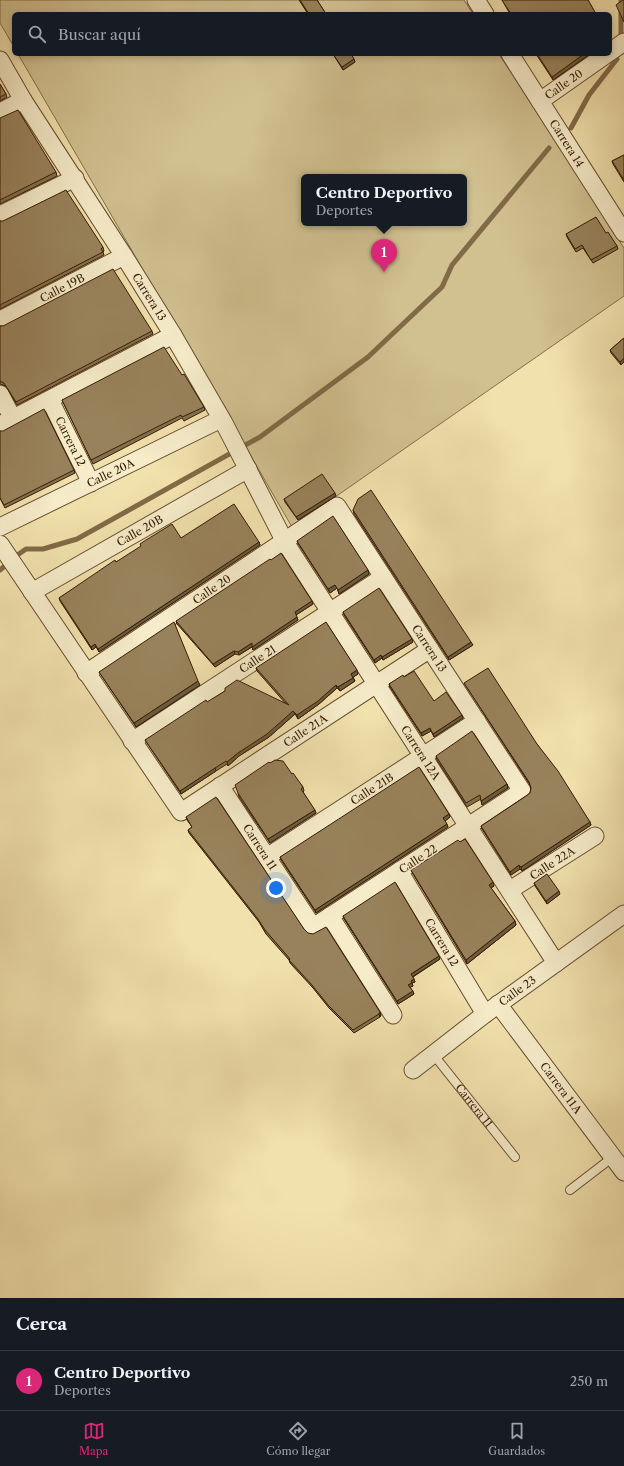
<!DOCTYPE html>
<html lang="es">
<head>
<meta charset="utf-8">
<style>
	body { margin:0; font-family:"Libre Caslon Text",serif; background:#20242c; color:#f1f3f6 }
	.you { position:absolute; left:276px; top:888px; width:14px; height:14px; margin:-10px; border:3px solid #fff; border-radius:50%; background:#1a73e8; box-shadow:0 0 0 6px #1a73e833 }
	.badge { display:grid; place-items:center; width:26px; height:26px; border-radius:50%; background:#db2777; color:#fff; font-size:13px; font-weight:700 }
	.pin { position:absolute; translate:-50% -33px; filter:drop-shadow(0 1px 2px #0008) }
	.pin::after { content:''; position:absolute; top:21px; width:14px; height:12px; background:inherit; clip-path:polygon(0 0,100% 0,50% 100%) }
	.popup { position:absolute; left:301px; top:174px; width:166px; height:52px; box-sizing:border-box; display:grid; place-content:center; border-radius:6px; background:#171b24; filter:drop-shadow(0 1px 3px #0005); font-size:13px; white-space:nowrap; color:#9ea1a6 }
	.popup b { font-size:15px; color:#f1f3f6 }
	.popup::after { content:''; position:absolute; left:50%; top:100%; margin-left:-8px; border:8px solid transparent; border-top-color:#171b24 }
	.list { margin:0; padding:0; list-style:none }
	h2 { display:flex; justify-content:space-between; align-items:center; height:52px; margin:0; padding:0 16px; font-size:17px }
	h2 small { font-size:13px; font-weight:400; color:#9ea1a6 }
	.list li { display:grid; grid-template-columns:26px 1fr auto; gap:12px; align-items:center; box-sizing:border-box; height:60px; padding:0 16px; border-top:1px solid #363941 }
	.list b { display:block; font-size:15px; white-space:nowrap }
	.list p { margin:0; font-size:13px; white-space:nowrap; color:#9ea1a6 }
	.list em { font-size:13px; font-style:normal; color:#9ea1a6 }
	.icon { flex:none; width:22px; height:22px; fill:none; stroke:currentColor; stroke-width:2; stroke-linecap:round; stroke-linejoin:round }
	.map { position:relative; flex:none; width:624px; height:1298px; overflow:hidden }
	.search { position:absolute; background:#171b24; box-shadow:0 2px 6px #0003; left:12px; right:12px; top:12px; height:44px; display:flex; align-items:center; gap:10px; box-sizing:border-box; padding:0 14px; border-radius:6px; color:#9ea1a6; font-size:15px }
	.sheet { height:112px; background:#171b24 }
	nav { display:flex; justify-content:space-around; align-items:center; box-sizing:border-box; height:56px; border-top:1px solid #363941; background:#171b24; font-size:11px; color:#9ea1a6 }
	nav a { display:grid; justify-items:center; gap:2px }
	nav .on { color:#db2777 }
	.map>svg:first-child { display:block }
</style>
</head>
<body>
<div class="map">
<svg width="624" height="1298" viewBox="0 0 624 1298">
	<rect width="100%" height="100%" fill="#f1e1ad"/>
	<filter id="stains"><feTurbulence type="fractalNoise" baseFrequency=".005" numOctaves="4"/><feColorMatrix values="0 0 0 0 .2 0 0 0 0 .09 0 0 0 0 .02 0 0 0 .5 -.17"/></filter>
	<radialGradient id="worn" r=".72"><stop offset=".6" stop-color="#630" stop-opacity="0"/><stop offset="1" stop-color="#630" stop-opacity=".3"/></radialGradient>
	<path fill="#d1c090" stroke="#846e4a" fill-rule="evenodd" d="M0 0H464L473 14H14V47L0 23Z
		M18 54H499L624 248V296L292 527ZM304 177H464V223H304Z"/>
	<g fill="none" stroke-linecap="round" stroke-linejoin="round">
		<path stroke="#816a46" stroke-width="5" d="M621 0V38
			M571 128 589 95 617 59
			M16 556 26 549H43L77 539 260 437 368 357 442 287 452 265 549 148
			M0 570 7 564"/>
		<g stroke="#664d2e" stroke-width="10">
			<g id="service">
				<path id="s1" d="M433 1054 515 1157"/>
				<path d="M570 1190 613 1157"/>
			</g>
		</g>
		<g stroke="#664d2e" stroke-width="19">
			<g id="minor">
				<path d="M476 0 485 14"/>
				<path d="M610 52 624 42"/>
				<path id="s2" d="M510 54 624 233"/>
				<path id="s3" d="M0 60 23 100 124 256 173 335 224 423 285 542 556 963"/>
				<path id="s4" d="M540 101 607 54"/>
				<path d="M0 112 23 100"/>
				<path d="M0 215 75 178"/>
				<path id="s5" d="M0 320 124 256"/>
				<path d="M0 394 13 419"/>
				<path id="s6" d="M50 400 91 483"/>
				<path d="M0 425 173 335"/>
				<path id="s7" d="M0 527 221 419"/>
				<path id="s8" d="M0 544 181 812 430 649"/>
				<path id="s9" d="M32 592 248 469"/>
				<path id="s10" d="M86 673 337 506 522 791 313 927 220 786"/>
				<path id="s11" d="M132 741 383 577"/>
				<path id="s12" d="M267 857 477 721"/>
				<path id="s13" d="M399 871 485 1014"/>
				<path id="s14" d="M510 890 595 836"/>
				<path d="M330 916 393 1015"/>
				<path id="s15" d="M498 1004 624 1172"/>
				<path id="s16" d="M413 1070 485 1014 624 914"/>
			</g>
		</g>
		<use href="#service" stroke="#f6ecca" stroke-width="8"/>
		<use href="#minor" stroke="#f6ecca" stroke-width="17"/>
	</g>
	<path fill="#83704e" stroke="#371c03" d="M299 0H317L326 14H308Z
		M502 0H588L596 14H510Z
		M333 54H351L355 62 343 70Z
		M536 54H590L553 80Z
		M0 84 6 94 7 97 0 101Z
		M0 118 56 172 57 176 0 204Z
		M624 155V182L613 164 612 161Z
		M0 221 103 247 104 251 103 252 104 255 0 309Z
		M606 233 617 246 618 249 593 263 583 248 576 252 567 237 566 234Z
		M0 326 152 331 153 334 17 405 6 386 0 384Z
		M624 338 621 365 611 353 610 350Z
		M182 375 204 407 205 410 184 421 182 418 93 464 62 400Z
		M0 431 74 470 75 473 5 508 0 498Z
		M336 496 298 520 285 502 284 499Z
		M353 510 473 645 449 660 354 514Z
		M181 538 259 542 260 545 99 652 96 647 92 650 60 601 59 598 116 562Z
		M297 541 368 570 369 574 339 594 337 588 330 593 299 545Z
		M313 604 296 615 298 620 253 650 252 647 239 655 235 654 215 667 177 624 176 621Z
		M343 612 413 642 383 660 382 658 375 663 344 615Z
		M256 668 358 674 353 677 355 681 340 691 337 688 319 704 298 719 295 714 269 737 239 756 228 766 227 764 216 771 181 794 145 740 286 704 257 671Z
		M99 672 200 685 136 727 101 675Z
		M404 677 434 701 463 718 434 737 431 731 422 736 390 687 389 684Z
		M464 683 537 744 590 822 591 825 522 871 520 869 511 875 482 829 481 826 526 796 530 793 531 788 530 785 466 686Z
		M436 756 507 784 508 788 482 805 481 799 467 807 437 760Z
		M270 763 292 774 303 787 304 791 303 792 316 813 270 843 239 797 238 793Z
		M449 814 450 817 445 821 448 827 316 913 281 860 280 857Z
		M186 817 304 929 381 1015 380 1017 354 1033 329 1008 313 988 290 963 289 960 266 934 259 922 189 833 188 830 192 827 187 820Z
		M411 870 494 886 491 888 515 921 516 925 467 964 413 874Z
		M534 883 560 894 547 904 535 886Z
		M343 916 440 959 413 977 415 982 412 983 413 986 410 987 414 994 398 1004 344 919Z"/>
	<path fill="#6a5b40" stroke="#371c03" d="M584 54H590L553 80 552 77Z
		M354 59 355 62 343 70 342 67Z
		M624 358V362L621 365 620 362Z
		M335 493 336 496 298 520 296 517Z
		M259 542 260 545 99 652 98 649Z
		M368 570 369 574 339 594 338 590Z
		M335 585 337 588 330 593 328 589Z
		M312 601 313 604 296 615 295 612Z
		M297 617 298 620 253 650 252 647Z
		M412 639 413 642 383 660 382 657Z
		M471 642 473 645 449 660 448 657Z
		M252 643 253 646 239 655 238 652Z
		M95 644 96 647 92 650 91 647Z
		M234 651 235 654 215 667 213 664Z
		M381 655 382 658 375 663 374 660Z
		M357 670 358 674 352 678 351 674Z
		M353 678 355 681 340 691 338 687Z
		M198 681 200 685 136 727 134 723Z
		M336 685 337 688 319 704 298 719 297 715Z
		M293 711 295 714 269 737 239 756 228 766 227 762 238 753Z
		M462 715 463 718 434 737 433 734Z
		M430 728 431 731 422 736 421 733Z
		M215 768 216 771 181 794 180 791Z
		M507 784 508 788 482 805 481 801Z
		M315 810 316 813 270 843 268 839Z
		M449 814 450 817 444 822 443 818Z
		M590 822 591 825 522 871 521 867Z
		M447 824 448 827 316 913 315 910Z
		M519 865 520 869 511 875 510 872Z
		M493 882 494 886 490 888 489 885Z
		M559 891 560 894 547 904 546 901Z
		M515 921 516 925 467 964 466 960Z
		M439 956 440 959 412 977 411 974Z
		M414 979 415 982 412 983 413 986 409 988 408 985 411 981Z
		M413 991 414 994 398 1004 397 1001Z
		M380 1012 381 1015 380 1017 379 1014Z"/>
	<path fill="#98825b" stroke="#371c03" d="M300 0H317L326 14H309Z
		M502 0H588L596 14H511Z
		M623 0H624V22L616 5Z
		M333 54H351L354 59 342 67Z
		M537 54H584L552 77Z
		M0 84 6 94 0 97Z
		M18 110 56 172 0 200V118Z
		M624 155V180L612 161Z
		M66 190 103 247 101 249 103 252 0 305V221H3Z
		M596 217 606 233 608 232 617 246 591 260 582 245 575 249 566 234Z
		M113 269 152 331 16 402 4 383 0 381V326H3Z
		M624 338V358L620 362 610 350Z
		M164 347 182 375 184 374 204 407 182 417 181 415 91 460 62 400Z
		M44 409 74 470 4 505 0 498V431H3Z
		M322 474 335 493 296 517 284 499Z
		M371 490 471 642 448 657 353 510 358 499Z
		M234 504 259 542 98 649 95 644 91 647 59 598 115 560 116 562 141 546 140 544 146 540 172 524 181 538Z
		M333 516 368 570 338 590 335 585 328 589 297 541Z
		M281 553 312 601 295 612 297 617 252 647V643L238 652 234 651 213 664 176 621 270 559 271 560Z
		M379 588 412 639 382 657 381 655 374 660 343 612Z
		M174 622 198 681 134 723 99 672Z
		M326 622 357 670 351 674 353 678 338 687 336 685 318 701 297 715 293 711 267 734 238 753 227 762 226 761 215 768 180 791 145 740 206 700 207 702 225 691V688L237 680 289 705 256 668Z
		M488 668 537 744 558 771 590 822 521 867 519 865 510 872 481 826 526 796 530 793 531 788 529 782 464 683Z
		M414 671 434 701 446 692 462 715 433 734 430 728 421 733 389 684 403 675 404 677Z
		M472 731 507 784 481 801 480 795 466 803 436 756Z
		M275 760 283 761 292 774 293 773 303 787 301 789 315 810 268 839 238 793 235 785 269 762 270 763Z
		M419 767 449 814 443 818 447 824 315 910 280 857Z
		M216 797 304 929 308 933 313 934 326 927 380 1012 379 1014 353 1030 328 1005 312 985 289 960 290 959 265 930 258 919 188 830 192 827 186 817Z
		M465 839 493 882 489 885 515 921 466 960 411 870 458 840 460 842Z
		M547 874 559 891 546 901 534 883Z
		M395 882 439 956 411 974 414 979 411 981 412 983 408 985 413 991 397 1001 343 916Z"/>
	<g text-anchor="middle" stroke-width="3" stroke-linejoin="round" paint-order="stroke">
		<g font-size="11" fill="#371c03" stroke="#f6ecca">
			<text dy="4" stroke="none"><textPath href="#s4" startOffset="29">Calle 20</textPath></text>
			<text dy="4" stroke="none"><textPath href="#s2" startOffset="106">Carrera 14</textPath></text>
			<text dy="4" stroke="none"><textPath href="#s5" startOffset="70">Calle 19B</textPath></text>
			<text dy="4" stroke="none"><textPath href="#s3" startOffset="280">Carrera 13</textPath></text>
			<text dy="4" stroke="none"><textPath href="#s6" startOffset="46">Carrera 12</textPath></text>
			<text dy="4" stroke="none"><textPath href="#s7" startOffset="123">Calle 20A</textPath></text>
			<text dy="4" stroke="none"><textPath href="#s9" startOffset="124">Calle 20B</textPath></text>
			<text dy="4" stroke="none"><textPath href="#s10" startOffset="151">Calle 20</textPath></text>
			<text dy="4" stroke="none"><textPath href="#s10" startOffset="471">Carrera 13</textPath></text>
			<text dy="4" stroke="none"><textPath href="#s11" startOffset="150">Calle 21</textPath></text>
			<text dy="4" stroke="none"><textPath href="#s8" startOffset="472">Calle 21A</textPath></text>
			<text dy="4" stroke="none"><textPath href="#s3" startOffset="811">Carrera 12A</textPath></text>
			<text dy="4" stroke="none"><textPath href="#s12" startOffset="125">Calle 21B</textPath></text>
			<text transform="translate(260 847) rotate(57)" y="4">Carrera 11</text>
			<text transform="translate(418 859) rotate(-33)" y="4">Calle 22</text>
			<text dy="4" stroke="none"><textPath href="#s14" startOffset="50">Calle 22A</textPath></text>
			<text dy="4" stroke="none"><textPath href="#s13" startOffset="83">Carrera 12</textPath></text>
			<text dy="4" stroke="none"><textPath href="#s16" startOffset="131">Calle 23</textPath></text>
			<text dy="4" stroke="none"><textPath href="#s15" startOffset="105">Carrera 11A</textPath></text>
			<text dy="4" stroke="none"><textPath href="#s1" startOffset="66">Carrera 11</textPath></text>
		</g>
	</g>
	<rect width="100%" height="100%" filter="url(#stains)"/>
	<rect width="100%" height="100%" fill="url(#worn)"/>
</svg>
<div class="you"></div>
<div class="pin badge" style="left:384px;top:272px">1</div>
<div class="popup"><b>Centro Deportivo</b>Deportes</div>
<div class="search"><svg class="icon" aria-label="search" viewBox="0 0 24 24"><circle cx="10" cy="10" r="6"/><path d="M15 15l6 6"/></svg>Buscar aquí</div>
</div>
<section class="sheet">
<h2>Cerca<small></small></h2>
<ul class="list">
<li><span class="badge">1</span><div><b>Centro Deportivo</b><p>Deportes</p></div><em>250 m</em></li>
</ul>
</section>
<nav>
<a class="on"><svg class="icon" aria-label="map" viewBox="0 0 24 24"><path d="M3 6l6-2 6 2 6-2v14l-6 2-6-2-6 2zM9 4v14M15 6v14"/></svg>Mapa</a>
<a><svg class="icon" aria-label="directions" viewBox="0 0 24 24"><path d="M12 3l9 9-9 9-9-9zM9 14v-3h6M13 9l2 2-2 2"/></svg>Cómo llegar</a>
<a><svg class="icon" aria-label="saved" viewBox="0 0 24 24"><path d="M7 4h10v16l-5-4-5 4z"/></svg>Guardados</a>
</nav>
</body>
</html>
